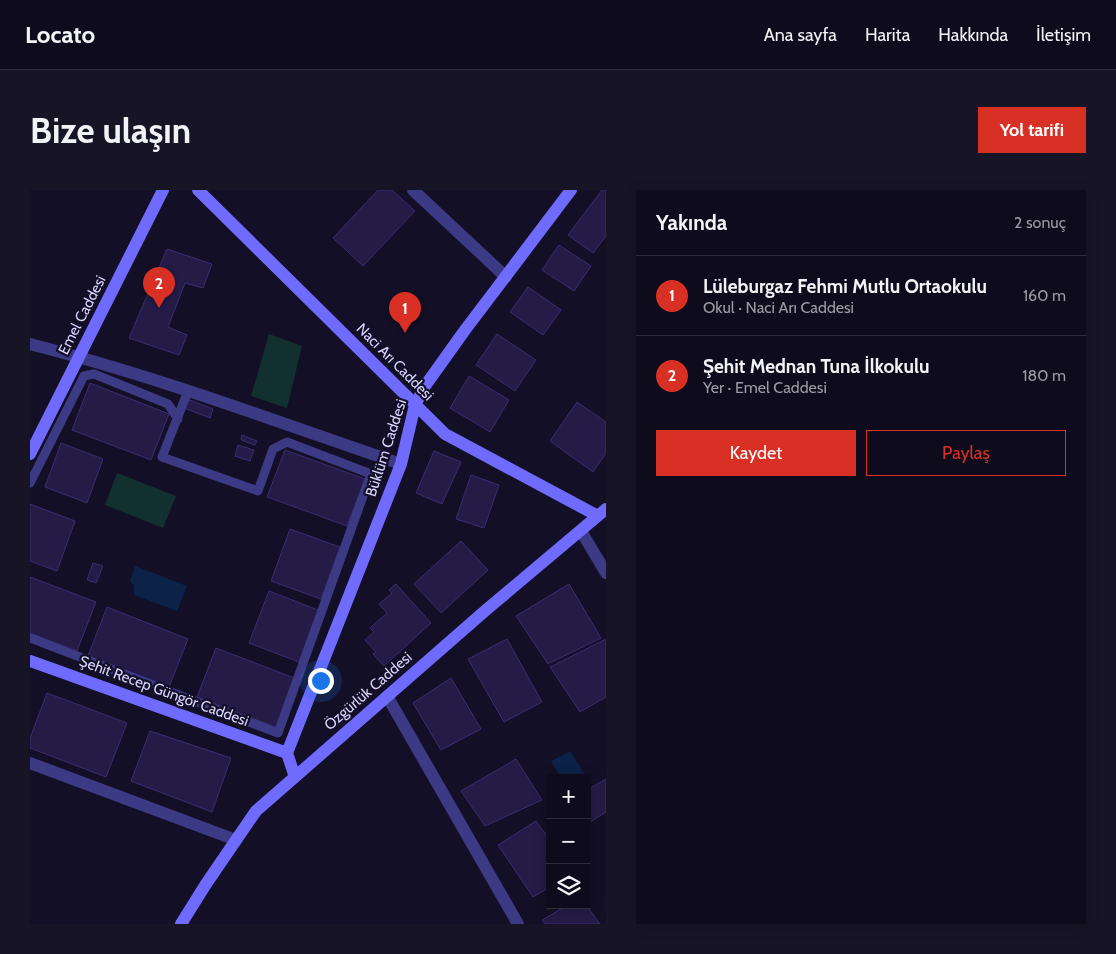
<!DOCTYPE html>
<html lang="tr">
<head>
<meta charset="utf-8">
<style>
	body { margin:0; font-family:Cabin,sans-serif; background:#171425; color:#f1f3f6 }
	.controls { position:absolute; right:15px; bottom:15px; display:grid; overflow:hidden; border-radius:0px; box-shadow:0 2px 12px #0003 }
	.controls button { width:45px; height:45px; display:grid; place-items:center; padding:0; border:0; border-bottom:1px solid #2e2b3b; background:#0e0b1c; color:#f1f3f6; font:25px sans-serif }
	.you { position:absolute; left:290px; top:490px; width:18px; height:18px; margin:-12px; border:4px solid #fff; border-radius:50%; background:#1a73e8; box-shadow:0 0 0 8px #1a73e833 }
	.badge { display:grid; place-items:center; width:32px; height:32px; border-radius:50%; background:#d93025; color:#fff; font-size:16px; font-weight:700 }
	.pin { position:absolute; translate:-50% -41px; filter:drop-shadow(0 1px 2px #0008) }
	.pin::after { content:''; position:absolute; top:26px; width:18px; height:15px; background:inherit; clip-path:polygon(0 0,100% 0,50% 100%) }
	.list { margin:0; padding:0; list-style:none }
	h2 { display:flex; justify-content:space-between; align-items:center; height:65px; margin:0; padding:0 20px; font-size:21px }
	h2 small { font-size:16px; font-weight:400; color:#9b9ba3 }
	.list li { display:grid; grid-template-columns:32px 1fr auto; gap:15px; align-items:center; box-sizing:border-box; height:80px; padding:0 20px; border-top:1px solid #2e2b3b }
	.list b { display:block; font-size:19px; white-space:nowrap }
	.list p { margin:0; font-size:16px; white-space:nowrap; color:#9b9ba3 }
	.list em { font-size:16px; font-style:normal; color:#9b9ba3 }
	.actions { display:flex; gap:10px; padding:15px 20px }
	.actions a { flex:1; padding:11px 0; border:1px solid #d93025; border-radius:0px; text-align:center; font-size:18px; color:#d93025 }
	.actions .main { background:#d93025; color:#fff }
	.icon { flex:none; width:28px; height:28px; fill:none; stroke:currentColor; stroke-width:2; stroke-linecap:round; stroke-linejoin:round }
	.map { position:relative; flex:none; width:576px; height:734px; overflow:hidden; border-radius:0px }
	header { display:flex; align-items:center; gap:30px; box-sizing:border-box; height:70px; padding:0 25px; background:#0e0b1c; border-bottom:1px solid #2e2b3b }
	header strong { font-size:24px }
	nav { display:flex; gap:28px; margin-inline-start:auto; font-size:18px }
	.intro { display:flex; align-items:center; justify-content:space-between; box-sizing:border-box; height:120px; padding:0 30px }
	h1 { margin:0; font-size:35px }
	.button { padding:12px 22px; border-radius:0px; background:#d93025; color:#fff; font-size:18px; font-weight:700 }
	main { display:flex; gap:30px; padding:0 30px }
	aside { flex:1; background:#0e0b1c; border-radius:0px; box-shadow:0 2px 12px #0003 }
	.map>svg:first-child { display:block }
</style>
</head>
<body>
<header>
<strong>Locato</strong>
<nav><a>Ana sayfa</a><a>Harita</a><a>Hakkında</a><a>İletişim</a></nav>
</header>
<div class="intro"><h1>Bize ulaşın</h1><a class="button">Yol tarifi</a></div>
<main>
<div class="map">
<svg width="576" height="734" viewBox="0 0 576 734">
	<rect width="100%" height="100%" fill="#130f26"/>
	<path fill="#12302f" d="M239 144 272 156 257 218 221 206Z
		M87 283 146 306 133 338 75 315Z"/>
	<path fill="#0c2248" d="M105 376 157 396 147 421 104 405V396L100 391Z
		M540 561 557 588H531L521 571Z"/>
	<path fill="#241b47" stroke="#3b2d73" d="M348 0H362L385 21 333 76 303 48Z
		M572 0H576V46L563 63 538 45Z
		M529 55 561 76 544 101 512 80Z
		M137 59 182 74 173 98 155 93 138 137 157 145 149 165 99 148Z
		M498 97 531 120 513 145 480 122Z
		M467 144 506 170 485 201 446 175Z
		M439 186 479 210 460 242 420 218Z
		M60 193 139 224 121 270 42 240Z
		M157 209 183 219 180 228 154 218Z
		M547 212 576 232V263L563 282 520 251Z
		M212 245 227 251 225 255 211 250Z
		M31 253 73 269 57 313 15 297Z
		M208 255 224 260 220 271 205 266Z
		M255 260 335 289 317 336 237 307Z
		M404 261 431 272 412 314 386 303Z
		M441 285 469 295 454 338 426 329Z
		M0 314 45 331 27 381 0 371Z
		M260 339 310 357 291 409 241 391Z
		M431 351 458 380 411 423 384 394Z
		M63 373 73 376 66 393 57 390Z
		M0 387 66 412 47 461 0 443Z
		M366 394 401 433 354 476 343 464 346 462 335 450 344 442 340 438 357 423 349 414 362 403 359 400Z
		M539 394 571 448 518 474 486 426Z
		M239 401 288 420 269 472 219 453Z
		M77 417 158 449 139 497 58 466Z
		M477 449 512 512 474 532 438 469Z
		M576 449V507L550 522 520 477Z
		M186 458 267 489 248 538 167 507Z
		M421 488 451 539 411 560 383 513Z
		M17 503 97 533 76 587 0 558V548Z
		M120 541 201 568 182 622 101 591Z
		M486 569 512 610 455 636 431 601Z
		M576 589V622L557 634V600Z
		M506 631 520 650V697L503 707 468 655Z
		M538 715H556L570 734H515L512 730Z"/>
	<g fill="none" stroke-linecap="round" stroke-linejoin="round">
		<path stroke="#3d3a85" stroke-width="9" d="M0 293 54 186 64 184 138 214 148 229
			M0 448 248 543 341 284 257 252 243 259 228 301 132 267 158 201"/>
		<path stroke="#3d3a85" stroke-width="12" d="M383 0 476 87
			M0 154C126 186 248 232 371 274
			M551 341 576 383
			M357 506 488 734
			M0 573 206 650"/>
		<path stroke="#6f6bff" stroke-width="12" d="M168 0 415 244 568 326
			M0 264 133 0
			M0 471 257 563
			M265 587 257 563 371 274 385 215 395 196 435 140 541 0
			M151 734 176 694 226 621 456 420 576 319"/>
	</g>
	<g text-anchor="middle" stroke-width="4.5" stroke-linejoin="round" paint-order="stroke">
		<g font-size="15" fill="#d9d4ff" stroke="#130f26">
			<text transform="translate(52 125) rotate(-63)" y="5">Emel Caddesi</text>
			<text transform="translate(365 172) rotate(45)" y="5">Naci Arı Caddesi</text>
			<text transform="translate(356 258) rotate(-72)" y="5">Büklüm Caddesi</text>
			<text transform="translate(134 501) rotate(20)" y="5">Şehit Recep Güngör Caddesi</text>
			<text transform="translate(338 501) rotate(-41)" y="5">Özgürlük Caddesi</text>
		</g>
	</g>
</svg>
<div class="controls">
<button>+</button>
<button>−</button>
<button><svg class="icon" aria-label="layers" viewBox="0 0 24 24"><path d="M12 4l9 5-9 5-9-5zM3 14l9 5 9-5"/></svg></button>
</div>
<div class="you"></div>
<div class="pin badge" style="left:375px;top:143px">1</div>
<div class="pin badge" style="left:129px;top:118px">2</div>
</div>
<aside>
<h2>Yakında<small>2 sonuç</small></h2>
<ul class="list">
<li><span class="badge">1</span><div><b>Lüleburgaz Fehmi Mutlu Ortaokulu</b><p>Okul · Naci Arı Caddesi</p></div><em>160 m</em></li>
<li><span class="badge">2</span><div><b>Şehit Mednan Tuna İlkokulu</b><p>Yer · Emel Caddesi</p></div><em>180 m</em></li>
</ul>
<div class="actions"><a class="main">Kaydet</a><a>Paylaş</a></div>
</aside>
</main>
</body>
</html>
